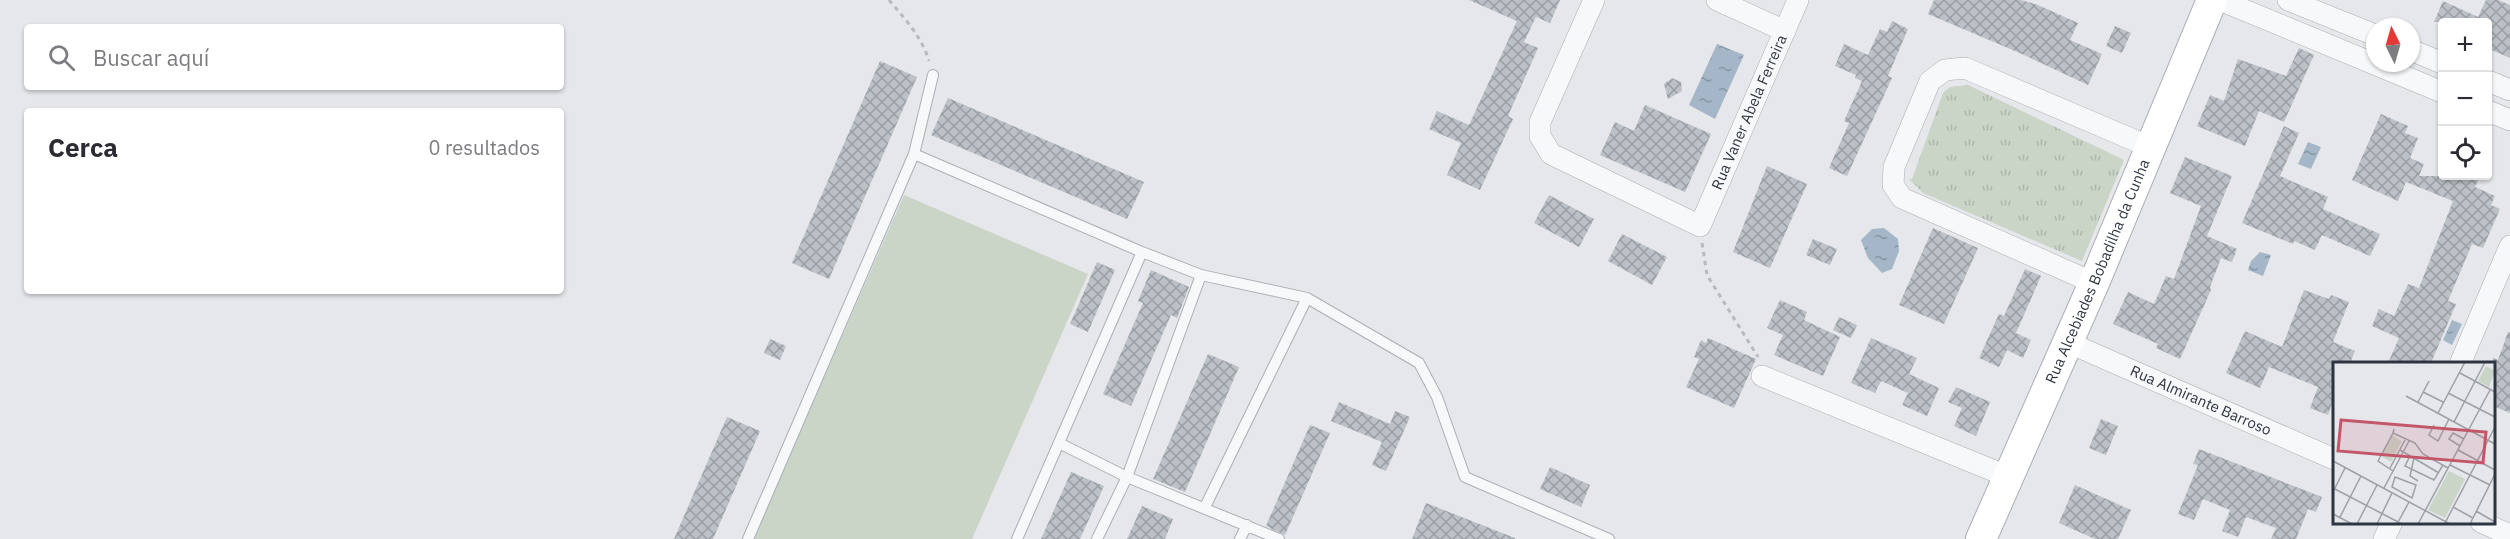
<!DOCTYPE html>
<html lang="es">
<head>
<meta charset="utf-8">
<style>
	body { margin:0; font-family:"IBM Plex Sans",sans-serif; background:#f2f2f3; color:#2b2b33 }
	.controls { position:absolute; right:18px; top:18px; display:grid; overflow:hidden; border-radius:6px; box-shadow:0 2px 4px #0004 }
	.controls button { width:54px; height:54px; display:grid; place-items:center; padding:0; border:0; border-bottom:2px solid #e1e1e2; background:#fff; color:#2b2b33; font:30px sans-serif }
	.compass { position:absolute; left:2366px; top:18px; width:54px; height:54px; border-radius:50%; background:#fff; box-shadow:0 2px 4px #0004; rotate:355deg }
	.list { margin:0; padding:0; list-style:none }
	h2 { display:flex; justify-content:space-between; align-items:center; height:78px; margin:0; padding:0 24px; font-size:26px }
	h2 small { font-size:20px; font-weight:400; color:#7c7c81 }
	.icon { flex:none; width:33px; height:33px; fill:none; stroke:currentColor; stroke-width:2; stroke-linecap:round; stroke-linejoin:round }
	.map { position:relative; flex:none; width:2510px; height:539px; overflow:hidden }
	.search { position:absolute; background:#fff; box-shadow:0 2px 4px #0004; left:24px; top:24px; width:540px; height:66px; display:flex; align-items:center; gap:15px; box-sizing:border-box; padding:0 21px; border-radius:6px; color:#7c7c81; font-size:22px }
	.panel { position:absolute; background:#fff; box-shadow:0 2px 4px #0004; left:24px; top:108px; width:540px; height:186px; border-radius:6px }
	.map>svg:first-child { display:block }
</style>
</head>
<body>
<div class="map">
<svg width="2510" height="539" viewBox="0 0 2510 539">
	<defs>
		<pattern id="grass-tufts" width="24" height="20" patternUnits="userSpaceOnUse" patternTransform="scale(1.5)"><rect width="24" height="20" fill="#cad4c7"/><path d="M3 7l-1-3M5 7V3M7 7l1-3M15 17l-1-3M17 17v-4M19 17l1-3" fill="none" stroke="#aeb7ac"/></pattern>
		<pattern id="water-ripples" width="26" height="14" patternUnits="userSpaceOnUse" patternTransform="scale(1.5)"><rect width="26" height="14" fill="#a4b6c7"/><path d="M2 4q2-2 4 0t4 0M15 11q2-2 4 0t4 0" fill="none" stroke="#8695a3"/></pattern>
		<pattern id="building-cross-hatch" width="8" height="8" patternUnits="userSpaceOnUse" patternTransform="scale(1.5)"><rect width="8" height="8" fill="#bcc1c7"/><path d="M0 0l8 8M0 8l8-8" fill="none" stroke="#999ea3"/></pattern>
	</defs>
	<rect width="100%" height="100%" fill="#e5e7eb"/>
	<path fill="url(#grass-tufts)" d="M1968 85 2124 160 2082 261 1923 193 1909 179H1912L1943 93 1950 87Z"/>
	<path fill="#cad4c7" d="M904 195 1088 274 972 539H753Z"/>
	<path fill="url(#water-ripples)" d="M1717 44 1744 55 1715 119 1689 105Z
		M2308 142 2321 147 2311 169 2298 164Z
		M1884 228 1898 239 1899 251 1892 269 1882 273 1868 258 1861 240 1872 229Z
		M2260 252 2271 255 2263 276 2248 270 2251 261Z
		M2452 320 2462 324 2452 345 2443 340Z"/>
	<path fill="url(#building-cross-hatch)" d="M1469 0H1560L1550 23 1536 17 1524 42 1538 48 1508 116 1513 119 1480 190 1447 175 1461 143 1429 129 1437 111 1469 125 1517 21Z
		M1934 0H2021L2038 5 2078 23 2070 40 2102 54 2088 85 2022 54 1928 14Z
		M2486 0H2498L2510 5V58L2487 48V22H2434L2443 1 2478 17Z
		M1892 21 1908 29 1888 76 1892 78 1847 176 1829 168 1849 123 1844 121 1862 81 1855 78 1856 75 1835 66 1844 44 1868 55 1880 29 1887 32Z
		M2115 26 2131 33 2122 53 2106 46Z
		M2299 48 2314 55 2284 122 2259 111 2245 146 2197 126 2210 95 2224 101 2238 59 2286 76Z
		M880 61 917 77 829 279 792 263Z
		M1672 78 1681 82 1682 91 1668 99 1664 84Z
		M948 98 1144 182 1127 219 931 135Z
		M1645 105 1711 134 1685 192 1600 155 1615 122 1634 131Z
		M2381 114 2408 126 2405 133 2418 138 2410 158 2424 164 2419 176H2480L2475 187 2495 196 2491 205 2500 209 2483 248 2472 244 2448 301 2456 304 2431 363H2388L2399 338 2372 326 2379 309 2394 316 2408 284 2419 288 2453 201 2406 182 2398 201 2352 180Z
		M2284 126 2299 133 2280 176 2328 197 2323 209 2380 234 2370 256 2322 235 2315 250 2294 241 2293 244 2242 223Z
		M2185 157 2232 176 2207 236 2237 249 2232 262 2221 258 2210 287 2211 290 2180 359 2156 348 2158 344 2113 324 2128 292 2154 304 2166 276 2174 279 2201 206 2170 193Z
		M1767 166 1807 184 1770 268 1733 252Z
		M1549 195 1594 219 1579 247 1534 223Z
		M1933 228 1978 248 1944 324 1899 305Z
		M1622 234 1667 257 1652 285 1608 261Z
		M1813 239 1837 249 1830 265 1806 255Z
		M1097 262 1115 270 1088 332 1070 324Z
		M2025 269 2041 276 2016 333 2031 340 2023 358 2007 350 1999 367 1979 358 1999 314 2004 316Z
		M1151 270 1189 287 1177 318 1171 315 1131 406 1103 394 1143 303 1138 301Z
		M2304 290 2329 299 2331 295 2349 302 2333 342 2355 351 2350 363H2334V398L2328 415 2310 408 2318 387 2269 367 2260 388 2226 373 2245 331 2282 347Z
		M1780 300 1807 312 1804 320 1840 337 1823 376 1774 355 1783 335 1767 328Z
		M1839 317 1857 325 1851 338 1833 330Z
		M2508 332H2510V413L2493 406V358L2498 360Z
		M1708 338 1756 359 1734 408 1686 387 1699 359 1694 357 1701 340 1706 343Z
		M1871 338 1917 358 1909 374 1939 388 1927 416 1902 405 1908 393 1881 381 1875 393 1851 383Z
		M770 339 786 346 780 360 764 353Z
		M1208 354 1239 367 1185 492 1153 479Z
		M1956 387 1990 402 1976 436 1954 426 1962 408 1948 402Z
		M1339 402 1390 424 1395 411 1410 417 1386 471 1372 465 1382 442 1331 421Z
		M727 417 760 431 713 539H674Z
		M2101 419 2118 426 2106 455 2089 448Z
		M1310 425 1330 433 1285 535 1266 526Z
		M2199 449 2322 497 2316 512 2308 509 2296 539H2271L2276 528 2246 517 2238 537 2222 531 2230 510 2203 499 2194 520 2178 514 2198 465 2193 464Z
		M1550 467 1590 485 1581 507 1540 489Z
		M1071 472 1104 486 1080 539H1041Z
		M2075 485 2131 510 2118 539H2095L2059 523Z
		M1426 503 1515 538V539H1412Z
		M1142 506 1173 519 1165 539H1127Z"/>
	<g fill="none" stroke-linecap="round" stroke-linejoin="round">
		<g stroke="#aaaeb5" stroke-width="12">
			<path id="lane" d="M933 75 914 154 1142 252 1201 275 1307 298 1419 363 1437 397 1465 477 1609 539
				M1059 443 1127 477 1279 539
				M1205 507 1307 298
				M748 539 914 154
				M1017 539 1142 252
				M1097 539 1127 477 1201 275
				M1240 539 1247 525"/>
		</g>
		<g stroke="#aaaeb5" stroke-width="22">
			<g id="street">
				<path id="s1" d="M1594 0 1540 122V136L1551 154 1700 226 1798 0"/>
				<path d="M1717 0 1785 31"/>
				<path d="M2220 0 2442 92"/>
				<path d="M2288 0 2375 35"/>
				<path d="M2411 50 2442 63"/>
				<path d="M2488 81 2510 90"/>
				<path d="M2488 111 2510 120"/>
				<path d="M2094 283 1902 198 1893 185 1894 167 1930 81 1945 70 1965 68 2150 147"/>
				<path id="s2" d="M2067 342 2334 459"/>
				<path d="M2460 364 2510 246"/>
				<path d="M1762 376 2009 477"/>
				<path d="M2481 522 2510 535"/>
				<path d="M2384 539 2392 522"/>
			</g>
		</g>
		<g stroke="#aaaeb5" stroke-width="32">
			<g id="secondary">
				<path id="s3" d="M1981 539 2094 283 2212 0"/>
			</g>
		</g>
		<path stroke="#b7babe" stroke-width="3" stroke-dasharray="4.5 4.5" stroke-linecap="butt" d="M889 0C905 19 922 37 929 61
			M1702 243 1707 275 1758 357"/>
		<use href="#lane" stroke="#f7f8f9" stroke-width="10"/>
		<use href="#street" stroke="#f7f8f9" stroke-width="21"/>
		<use href="#secondary" stroke="#fff" stroke-width="30"/>
	</g>
	<g text-anchor="middle" stroke-width="4.5" stroke-linejoin="round" paint-order="stroke">
		<g font-size="15" fill="#2e3542" stroke="#f4f6f8">
			<text dy="5" stroke="none"><textPath href="#s1" startOffset="458">Rua Vaner Abela Ferreira</textPath></text>
			<text dy="5" stroke="none"><textPath href="#s3" startOffset="292">Rua Alcebiades Bobadilha da Cunha</textPath></text>
			<text dy="5" stroke="none"><textPath href="#s2" startOffset="146">Rua Almirante Barroso</textPath></text>
		</g>
	</g>
	<g transform="translate(2333 362)">
		<rect width="162" height="162" fill="#e5e7eb"/>
		<path d="M116 109 132 117 112 156 95 148Z" fill="#cad4c7"/>
		<path d="M153 4 162 9 156 25 145 19ZM59 73 69 79 58 100 48 94Z" fill="#cad4c7"/>
		<path fill="none" stroke="#9ca0a7" stroke-width="1.5" d="M127 11 162 30M90 30 110 40M115 31 162 55M73 34 162 82M85 40 96 19M105 51 132 0M121 60 152 0M101 63 96 73 105 79 116 57M61 67 60 71 82 81 90 92 115 106M60 71 45 99 60 109M127 84 116 77 120 71 131 77M67 88 106 111M125 88 162 108M77 94 72 104 101 118 110 103M81 96 77 114 85 119M0 99 117 162M117 103 157 123M57 106 72 78M62 115 83 123 79 136 59 125ZM0 126 69 162M51 126 76 79M0 130 12 106M120 145 140 156M143 149 162 160M0 152 19 162M7 155 28 114M112 161 162 65M24 162 44 123M44 162 59 131M64 162 76 140M85 162 157 28M137 162 162 112"/>
		<path fill="#c2576a" fill-opacity="0.15" stroke="#c2576a" stroke-width="3" d="M8 58 153 70 150 101 5 89Z"/>
		<rect width="162" height="162" fill="none" stroke="#2e3542" stroke-width="3"/>
	</g>
</svg>
<div class="controls">
<button>+</button>
<button>−</button>
<button><svg class="icon" aria-label="locate" viewBox="0 0 24 24"><circle cx="12" cy="12" r="6"/><path d="M12 2v4M12 18v4M2 12h4M18 12h4"/></svg></button>
</div>
<svg class="compass" viewBox="-18 -18 36 36"><path d="M0-13l5 13h-10z" fill="#e53935"/><path d="M0 13l5-13h-10z" fill="#7c7c81"/></svg>
<div class="search"><svg class="icon" aria-label="search" viewBox="0 0 24 24"><circle cx="10" cy="10" r="6"/><path d="M15 15l6 6"/></svg>Buscar aquí</div>
<section class="panel">
<h2>Cerca<small>0 resultados</small></h2>
<ul class="list">
</ul>
</section>
</div>
</body>
</html>
